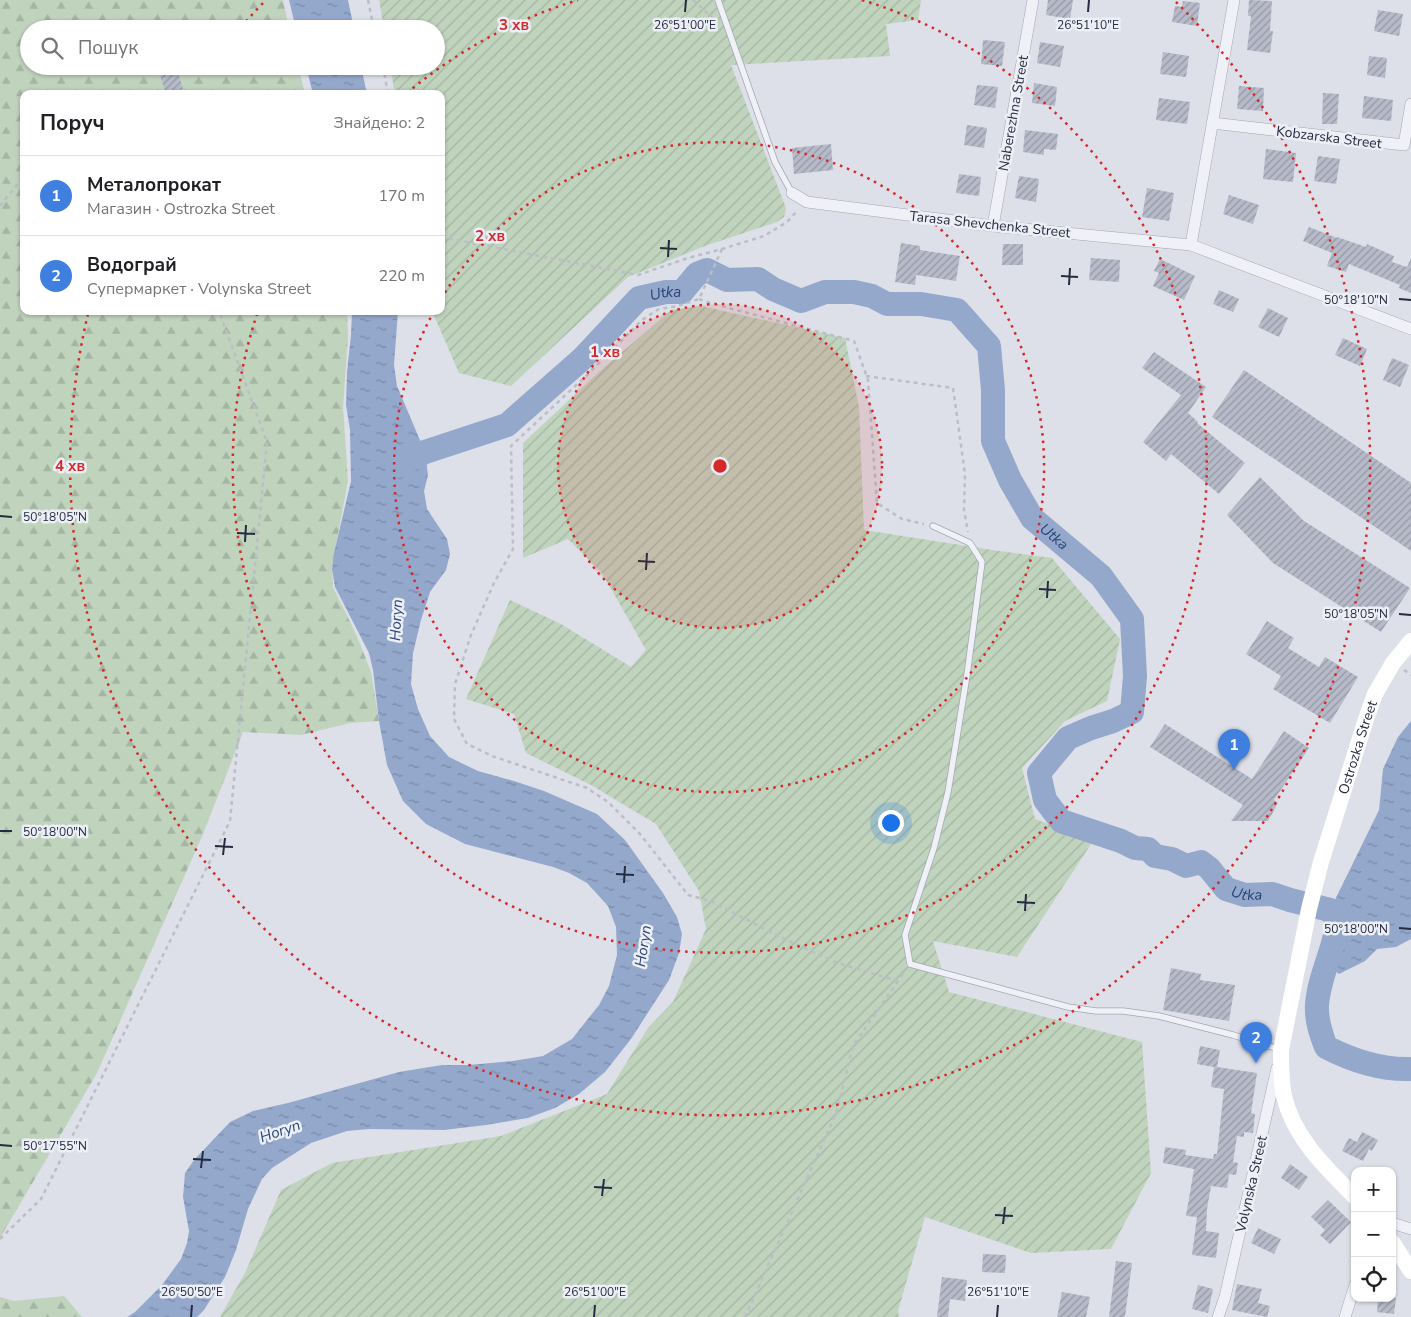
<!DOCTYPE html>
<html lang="uk">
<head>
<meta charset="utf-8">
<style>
	body { margin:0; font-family:"Nunito Sans",sans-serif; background:#f2f2f2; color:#202124 }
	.controls { position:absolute; right:15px; bottom:15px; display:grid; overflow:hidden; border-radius:10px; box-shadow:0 1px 4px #0004 }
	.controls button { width:45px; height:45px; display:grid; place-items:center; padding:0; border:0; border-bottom:1px solid #e0e0e0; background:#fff; color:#202124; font:25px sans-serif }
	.you { position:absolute; left:890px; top:822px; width:18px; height:18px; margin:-12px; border:4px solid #fff; border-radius:50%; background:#1a73e8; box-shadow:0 0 0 8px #1a73e833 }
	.badge { display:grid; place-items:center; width:32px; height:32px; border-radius:50%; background:#7c3aed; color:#fff; font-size:16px; font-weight:700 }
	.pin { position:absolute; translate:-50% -41px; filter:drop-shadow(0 1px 2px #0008) }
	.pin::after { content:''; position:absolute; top:26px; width:18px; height:15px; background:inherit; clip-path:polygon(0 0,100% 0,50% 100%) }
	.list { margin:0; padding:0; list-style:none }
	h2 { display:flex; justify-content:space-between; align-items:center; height:65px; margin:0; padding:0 20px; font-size:21px }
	h2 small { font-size:16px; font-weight:400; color:#757577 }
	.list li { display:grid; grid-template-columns:32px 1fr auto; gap:15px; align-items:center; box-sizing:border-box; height:80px; padding:0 20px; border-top:1px solid #e0e0e0 }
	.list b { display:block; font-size:19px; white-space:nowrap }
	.list p { margin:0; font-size:16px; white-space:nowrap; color:#757577 }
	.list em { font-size:16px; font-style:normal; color:#757577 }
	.icon { flex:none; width:28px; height:28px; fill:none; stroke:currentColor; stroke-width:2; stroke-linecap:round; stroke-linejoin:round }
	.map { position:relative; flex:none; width:1411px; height:1317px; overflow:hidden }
	.search { position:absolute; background:#fff; box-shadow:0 1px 4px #0004; left:20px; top:20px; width:425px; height:55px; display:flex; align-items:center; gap:12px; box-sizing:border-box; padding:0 18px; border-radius:28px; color:#757577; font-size:19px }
	.panel { position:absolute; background:#fff; box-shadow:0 1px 4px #0004; left:20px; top:90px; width:425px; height:225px; border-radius:10px }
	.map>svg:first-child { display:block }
</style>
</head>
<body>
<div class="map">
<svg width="1411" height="1317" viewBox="0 0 1411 1317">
	<defs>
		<pattern id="forest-firs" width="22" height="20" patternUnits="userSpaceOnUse" patternTransform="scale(1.25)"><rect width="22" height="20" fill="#c0d3bd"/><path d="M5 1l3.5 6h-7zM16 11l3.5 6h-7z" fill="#a5b5a4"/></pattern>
		<pattern id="garden-furrows" width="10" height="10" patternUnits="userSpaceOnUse" patternTransform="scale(1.25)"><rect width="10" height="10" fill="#c0d3bd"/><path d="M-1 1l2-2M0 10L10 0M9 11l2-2" fill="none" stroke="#a5b5a4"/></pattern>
		<pattern id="water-ripples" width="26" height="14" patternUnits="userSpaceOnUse" patternTransform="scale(1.25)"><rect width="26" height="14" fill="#94a8cc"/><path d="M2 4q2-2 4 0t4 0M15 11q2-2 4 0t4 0" fill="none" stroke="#7989a7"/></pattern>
		<pattern id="building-hatch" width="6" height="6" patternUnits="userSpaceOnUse" patternTransform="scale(1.25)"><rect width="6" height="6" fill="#b7bbc9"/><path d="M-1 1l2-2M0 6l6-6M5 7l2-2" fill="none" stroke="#9598a5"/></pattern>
	</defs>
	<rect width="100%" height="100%" fill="#dde0e8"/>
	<path fill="url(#forest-firs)" d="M0 0H283L289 29H29V66H298L305 94H24V311H347L348 336 343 407 348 481 332 566 333 587 357 636 371 672 379 721 350 723 301 735 243 732 203 834 97 1073 0 1238Z
		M64 1296 82 1317H0V1297L14 1301Z"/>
	<path fill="url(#garden-furrows)" d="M379 0H921L918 20 886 24 890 56 731 65 786 208 784 217 777 222 705 246 628 277 511 386 459 373 432 311H441V94H395L390 66H436V29H384Z
		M701 306 845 338 859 407 864 530 999 551 1052 558 1120 639 1107 701 1065 721 1022 768 1035 819 1093 841 1017 957 933 941 949 992 1142 1042 1151 1173 1111 1249 1031 1253 925 1217 898 1311 899 1317H220L245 1273 281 1190 332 1163 501 1136 607 1094 648 1028 673 1002 706 929 699 891 656 824 591 785 526 753 514 714 466 699 510 600 561 624 631 667 646 650 602 573 568 539 523 558V443L599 372 671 310Z"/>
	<path fill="url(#water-ripples)" d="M289 0H348L354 29H296Z
		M306 66H361L367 94H313Z
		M352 311H398L394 365 397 386 425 452 428 475 424 491 427 509 447 539 450 554 446 570 430 592 421 620 413 653 411 684 418 709 430 736 449 757 478 771 514 781 544 791 597 814 625 840 663 893 677 917 682 934 679 953 669 980 631 1039 605 1072 579 1094 555 1108 528 1118 486 1125 444 1130 369 1129 347 1131 311 1143 272 1168 262 1179 248 1209 236 1250 225 1277 204 1310 197 1317H127L135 1312 162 1285 181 1259 187 1243 189 1231 183 1197 185 1173 194 1160 230 1122 253 1111 288 1103 399 1072 442 1065H469L513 1061 543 1056 572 1039 599 1005 609 986 617 955 616 927 608 906 587 883 569 873 553 867 465 844 426 824 403 801 387 765 379 721 373 670 369 653 335 587 332 569 334 553 351 481 350 430 346 405 347 372 351 335Z
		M1411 721V939L1396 947 1377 949 1365 961 1339 974 1319 958 1330 910 1379 810 1383 769 1398 737Z"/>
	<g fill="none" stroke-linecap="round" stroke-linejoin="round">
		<path stroke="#94a8cc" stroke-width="24" id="s1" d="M397 466 425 452 507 425 583 358 639 298 666 292H682L697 274 707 270 727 280 758 279 773 289 801 301 825 292H854L872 296 887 304H921L957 310 989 346 993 390V441L1010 480 1032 518 1101 576 1132 619 1135 676 1132 712 1113 721 1091 728 1068 738 1039 773 1045 800 1061 821 1121 841 1135 848 1148 849 1155 856 1172 859 1186 866 1201 862 1209 868 1226 889 1245 895 1272 894 1290 900 1330 910 1338 922C1334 950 1319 976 1317 1005 1316 1020 1321 1034 1326 1047 1353 1061 1380 1070 1411 1069"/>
	</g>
	<path fill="url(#building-hatch)" d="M1048 0H1073L1070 19 1046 15Z
		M1249 0 1272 1 1270 31H1273L1270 53 1247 50 1251 16H1248Z
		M1183 1 1200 3 1197 26 1172 22 1175 6 1182 7Z
		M1378 10 1403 14 1399 36 1374 31Z
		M983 40 1005 42 1002 66 981 64Z
		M1040 42 1064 46 1060 67 1037 63Z
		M1163 52 1189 56 1186 77 1160 74Z
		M1369 56 1387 58 1385 78 1367 75Z
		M166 66H176L183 89 166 94 158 69Z
		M1034 83 1057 87 1055 106 1032 103Z
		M977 85 998 87 995 108 974 105Z
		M1239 86 1264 88 1263 111 1237 109Z
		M1323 93 1339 94 1337 124H1322Z
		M1364 96 1393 100 1391 121 1362 118Z
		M1159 98 1190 102 1187 124 1156 120Z
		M967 125 987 128 984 148 964 145Z
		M1025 130 1058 134 1056 150 1044 149V155L1023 152Z
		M831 144 833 170 794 174 792 148Z
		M1266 149 1296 153 1293 182 1263 179Z
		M1318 156 1340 159 1336 184 1314 181Z
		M959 174 981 177 979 196 956 193Z
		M1019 176 1039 179 1036 202 1015 198Z
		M1147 188 1174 193 1169 221 1142 217Z
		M1229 195 1259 205 1253 224 1223 214Z
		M1309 227 1337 238V237L1366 247 1367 244 1394 256 1392 262 1407 267 1411 258V293L1399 288 1400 285 1349 264 1346 272 1327 266 1332 253 1303 241Z
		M901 243 920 246V250L960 256 956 281 916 275 915 285 895 282Z
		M1003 244H1023V265H1002Z
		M1091 258 1120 260 1119 282 1089 280Z
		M1160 259 1195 276 1184 300 1153 286 1159 273 1154 271Z
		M1219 290 1239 299 1233 312 1213 304Z
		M1268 308 1288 318 1279 337 1258 327Z
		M1343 338 1367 349 1360 366 1335 355Z
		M1154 352 1206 387 1188 413 1198 422 1197 423 1245 463 1219 494 1171 454 1166 461 1143 442 1181 395 1142 368Z
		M1392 358 1409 365 1400 387 1383 380Z
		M1244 370 1411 483V551L1212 417Z
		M1260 477 1304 521 1410 588 1381 632 1273 563 1227 515Z
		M1267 621 1294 638 1288 648 1319 667 1325 657 1358 677 1330 723 1273 689 1281 676 1246 654Z
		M1165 724 1252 779 1284 731 1309 748 1274 800 1278 803 1268 821H1231L1243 805 1150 747Z
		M1171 968 1201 974 1200 980 1235 985 1229 1021 1163 1010Z
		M1200 1046 1220 1050 1217 1067 1257 1073 1251 1113 1255 1114 1253 1133 1244 1132V1137L1237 1136 1233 1162 1238 1163 1236 1175 1229 1174 1227 1188 1211 1186 1207 1209 1206 1231 1219 1233 1216 1258 1192 1255 1197 1217 1186 1216 1194 1169 1163 1163 1165 1147 1186 1150 1185 1155 1213 1159 1214 1154H1217L1224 1089 1211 1087 1214 1067 1197 1064Z
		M1362 1132 1378 1140 1372 1151 1369 1149 1363 1161 1342 1151 1349 1138 1357 1142Z
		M1290 1164 1308 1177 1299 1190 1281 1178Z
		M1328 1200 1351 1222 1330 1244 1320 1235 1325 1230 1311 1217Z
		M1258 1228 1281 1239 1274 1254 1251 1243Z
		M983 1254 1006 1255 1005 1273 982 1272Z
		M1116 1261 1132 1263 1125 1317H1109Z
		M942 1277 967 1280 965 1301 950 1299 948 1317H937Z
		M1237 1284 1262 1289 1258 1303 1270 1306 1267 1317 1232 1310Z
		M1198 1285 1213 1289 1208 1313 1192 1309Z
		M1062 1292 1090 1297 1086 1317H1057Z
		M1378 1298H1396L1394 1314 1377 1312Z"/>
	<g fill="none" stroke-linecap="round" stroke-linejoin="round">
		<g stroke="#a2a6b2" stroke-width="7">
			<path id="service" d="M718 0 775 162 792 193
				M933 526 970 543 982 562 967 675 948 792 934 848 905 935 910 964 1068 1007 1096 1011H1123L1159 1016 1233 1035 1279 1049"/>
		</g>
		<g stroke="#a2a6b2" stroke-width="12">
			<path id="minor" d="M1212 123 1404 145 1411 104
				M792 193 807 202 993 226 1191 245 1411 329
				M993 226 1033 0
				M1191 245 1234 0
				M1392 1223 1411 1229
				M1218 1317 1225 1297 1277 1068
				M1345 1317 1355 1285"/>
		</g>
		<path stroke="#bbbec7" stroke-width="2.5" stroke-dasharray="4 4" stroke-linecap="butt" d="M368 0 374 29
			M693 0 714 19
			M383 66 388 94
			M0 206 24 176
			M441 237 638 275 688 258 722 249 764 236 787 222 798 210
			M722 249 699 299 678 306 659 309 642 320 587 375 511 446 513 549 494 583 471 635 455 684 454 719 467 744 492 756 587 788 608 802 640 834 688 895 711 901 776 935 835 962 898 981
			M699 299 710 303 854 341 868 380 877 503 902 519 924 524
			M866 376 953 388 965 474 964 510 968 532
			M1404 670 1411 675
			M0 1239 41 1199 230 821 267 442 219 311
			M745 1317 837 1111 853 1046 905 971"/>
		<use href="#service" stroke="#f0f1f6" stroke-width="5.5"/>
		<use href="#minor" stroke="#f0f1f6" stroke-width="11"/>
		<g stroke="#fff" stroke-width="16">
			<path id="s2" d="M1355 1197C1325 1167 1294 1138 1284 1096 1281 1081 1281 1065 1281 1050L1309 909 1321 862 1366 719 1375 694 1393 663 1411 641"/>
			<path d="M1392 1242 1411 1271"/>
		</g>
	</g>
	<path fill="none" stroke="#252b40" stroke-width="2" d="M685 12 686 0M1088 12 1089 0M660 248 677 249M668 257 669 240M1061 276 1078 277M1069 285 1070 268M1399 299 1411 300M0 516 12 517M237 533 255 534M245 542 246 525M638 561 655 562M646 570 647 553M1039 589 1056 590M1047 598 1048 581M1399 614 1411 615M0 831H12M215 846 233 847M223 855 225 838M616 874 634 875M624 883 625 866M1017 902 1035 903M1025 911 1026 894M1399 928 1411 929M0 1145 12 1146M193 1159 211 1160M201 1168 203 1151M594 1187 612 1188M602 1196 604 1179M995 1215 1013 1216M1003 1224 1005 1207M191 1317 192 1305M594 1317 595 1305M997 1317 998 1305"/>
	<circle cx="720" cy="466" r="162" fill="#d62828" fill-opacity=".12"/>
	<g fill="none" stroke="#d62828" stroke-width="2.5" stroke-dasharray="2.5 5">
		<circle cx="720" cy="466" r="162"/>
		<path d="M441 299A325 325 0 1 1 433 313"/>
		<path d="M407 93A487 487 0 0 1 578 0M862 0A487 487 0 1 1 258 311"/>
		<path d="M241 27A650 650 0 0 1 264 2M1176 2A650 650 0 1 1 88 314"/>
	</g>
	<g text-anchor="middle" stroke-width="5" stroke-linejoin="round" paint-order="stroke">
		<g font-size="14" fill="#252b40" stroke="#eceff6">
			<text transform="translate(1013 113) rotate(-80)" y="5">Naberezhna Street</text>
			<text transform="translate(1329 137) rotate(7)" y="5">Kobzarska Street</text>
			<text transform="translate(990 224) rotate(6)" y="5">Tarasa Shevchenka Street</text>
			<text dy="5" stroke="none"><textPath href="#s2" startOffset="484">Ostrozka Street</textPath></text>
			<text transform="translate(1251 1184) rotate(-77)" y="5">Volynska Street</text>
		</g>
		<g font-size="15" font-style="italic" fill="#2b4478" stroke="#eceff6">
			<text dy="5" stroke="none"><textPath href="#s1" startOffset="328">Utka</textPath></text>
			<text dy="5" stroke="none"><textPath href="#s1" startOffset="900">Utka</textPath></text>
			<text transform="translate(396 620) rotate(-87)" y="5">Horyn</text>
			<text dy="5" stroke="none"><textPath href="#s1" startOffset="1485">Utka</textPath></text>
			<text transform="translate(643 946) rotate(-81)" y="5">Horyn</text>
			<text transform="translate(280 1131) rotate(-19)" y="5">Horyn</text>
		</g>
	</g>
	<g font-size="12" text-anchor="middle" fill="#252b40" stroke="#eceff6" stroke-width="5" stroke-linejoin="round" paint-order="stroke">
		<text x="685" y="29">26°51'00"E</text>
		<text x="1088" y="29">26°51'10"E</text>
		<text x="1356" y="304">50°18'10"N</text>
		<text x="55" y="521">50°18'05"N</text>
		<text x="1356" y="618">50°18'05"N</text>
		<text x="55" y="836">50°18'00"N</text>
		<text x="1356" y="933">50°18'00"N</text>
		<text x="55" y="1150">50°17'55"N</text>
		<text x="192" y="1296">26°50'50"E</text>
		<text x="595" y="1296">26°51'00"E</text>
		<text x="998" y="1296">26°51'10"E</text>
	</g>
	<circle cx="720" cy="466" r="8" fill="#d62828" stroke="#eceff6" stroke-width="2.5"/>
	<g font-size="15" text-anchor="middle" font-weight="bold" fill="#d62828" stroke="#eceff6" stroke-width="5" stroke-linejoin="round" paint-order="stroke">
		<text x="514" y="30">3 хв</text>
		<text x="490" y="241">2 хв</text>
		<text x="605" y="357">1 хв</text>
		<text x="70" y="471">4 хв</text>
	</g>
</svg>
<div class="controls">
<button>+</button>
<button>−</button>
<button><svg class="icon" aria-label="locate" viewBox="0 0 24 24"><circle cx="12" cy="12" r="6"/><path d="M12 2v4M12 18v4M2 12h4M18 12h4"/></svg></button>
</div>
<div class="you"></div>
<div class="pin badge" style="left:1234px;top:770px;background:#3f7fe0">1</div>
<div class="pin badge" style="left:1256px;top:1063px;background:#3f7fe0">2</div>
<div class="search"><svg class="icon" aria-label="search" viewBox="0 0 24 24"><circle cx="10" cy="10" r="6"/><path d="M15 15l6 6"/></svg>Пошук</div>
<section class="panel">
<h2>Поруч<small>Знайдено: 2</small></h2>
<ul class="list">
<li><span class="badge" style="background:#3f7fe0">1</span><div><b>Металопрокат</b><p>Магазин · Ostrozka Street</p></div><em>170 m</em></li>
<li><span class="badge" style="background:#3f7fe0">2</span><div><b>Водограй</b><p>Супермаркет · Volynska Street</p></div><em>220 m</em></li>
</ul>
</section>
</div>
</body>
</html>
